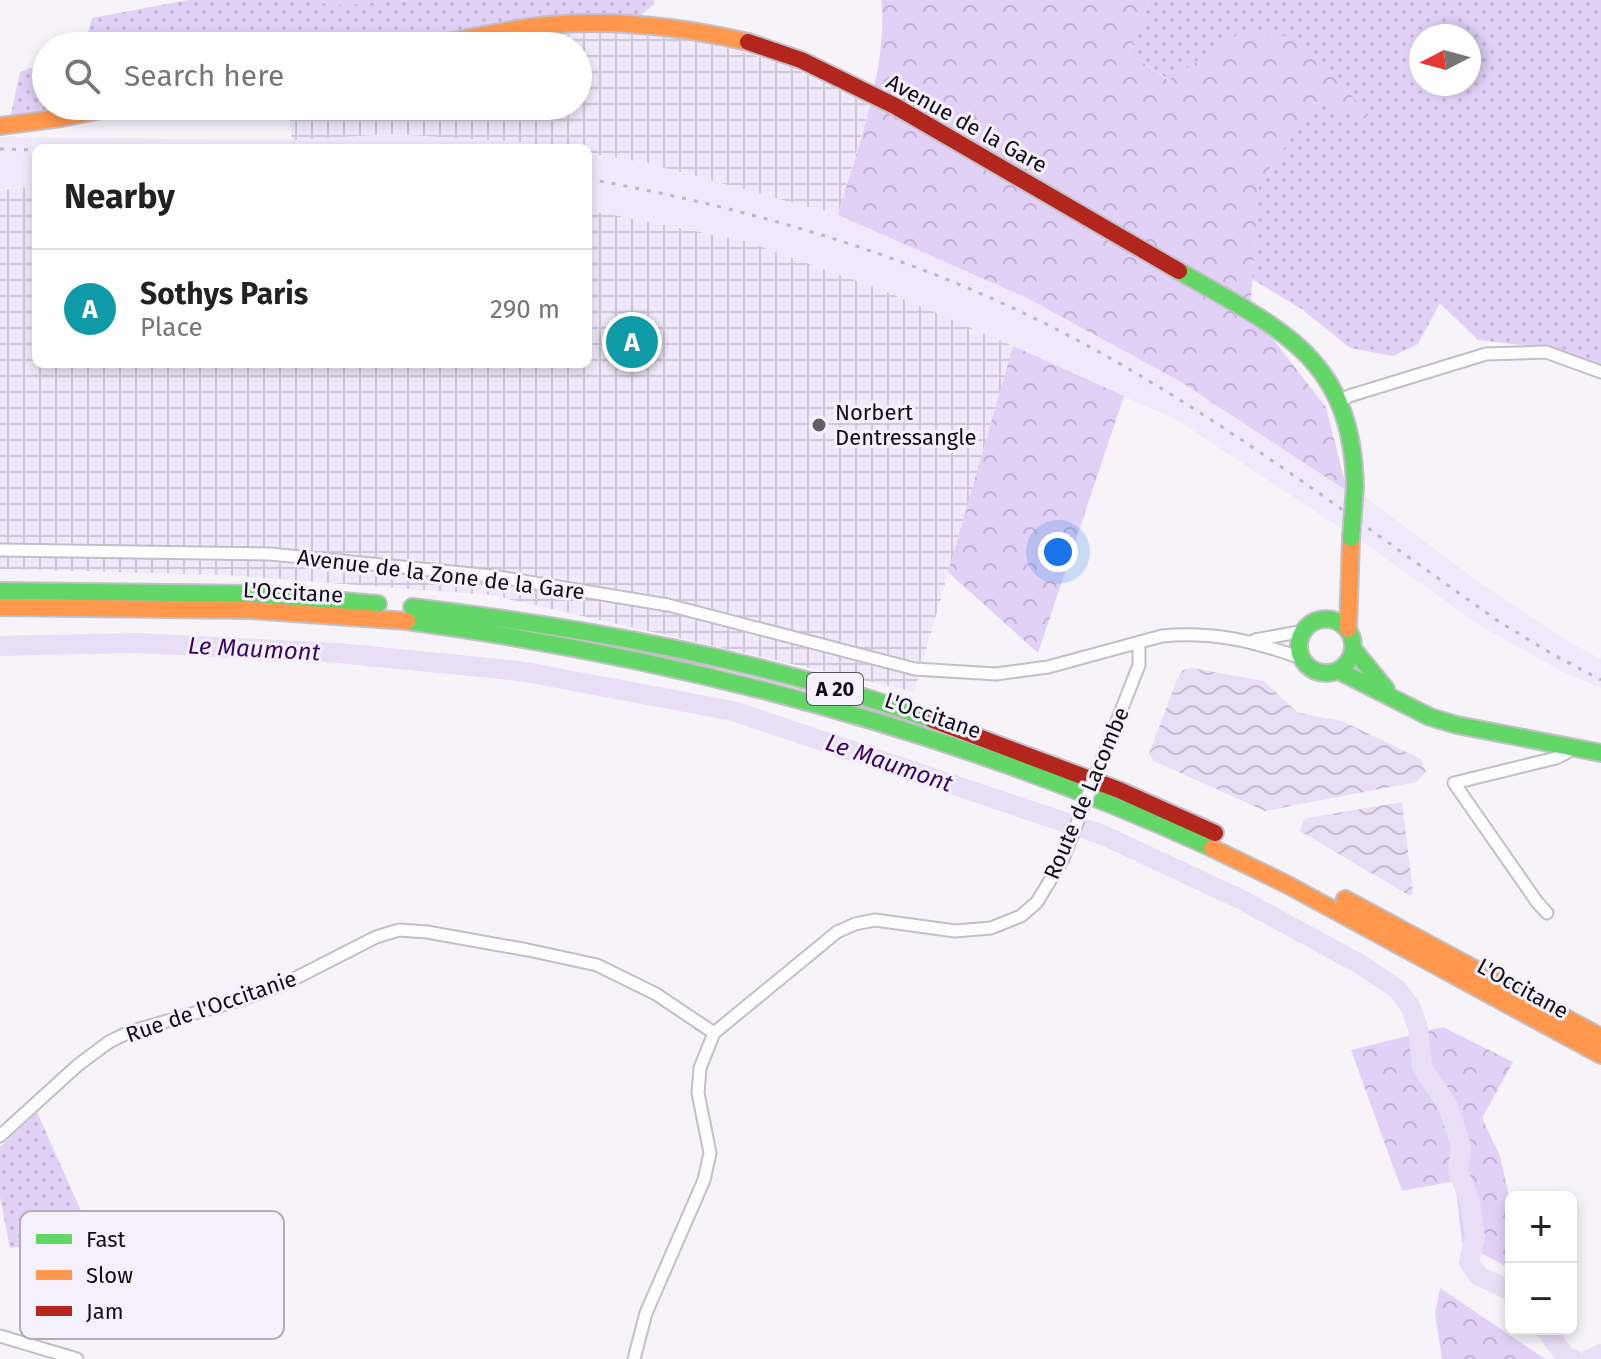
<!DOCTYPE html>
<html lang="en">
<head>
<meta charset="utf-8">
<style>
	body { margin:0; font-family:"Fira Sans",sans-serif; background:#f6f6f6; color:#222 }
	.controls { position:absolute; right:24px; bottom:24px; display:grid; overflow:hidden; border-radius:12px; box-shadow:0 4px 12px #0003 }
	.controls button { width:72px; height:72px; display:grid; place-items:center; padding:0; border:0; border-bottom:2px solid #e0e0e0; background:#fff; color:#222; font:40px sans-serif }
	.compass { position:absolute; left:1409px; top:24px; width:72px; height:72px; border-radius:50%; background:#fff; box-shadow:0 4px 12px #0003; rotate:264deg }
	.you { position:absolute; left:1058px; top:552px; width:28px; height:28px; margin:-20px; border:6px solid #fff; border-radius:50%; background:#1a73e8; box-shadow:0 0 0 12px #1a73e833 }
	.badge { display:grid; place-items:center; width:52px; height:52px; border-radius:50%; background:#615e65; color:#fff; font-size:26px; font-weight:700 }
	.pin { position:absolute; translate:-50% -50%; border:4px solid #fff; box-shadow:0 2px 8px #0006 }
	.list { margin:0; padding:0; list-style:none }
	h2 { display:flex; justify-content:space-between; align-items:center; height:104px; margin:0; padding:0 32px; font-size:34px }
	h2 small { font-size:26px; font-weight:400; color:#767676 }
	.list li { display:grid; grid-template-columns:52px 1fr auto; gap:24px; align-items:center; box-sizing:border-box; height:120px; padding:0 32px; border-top:2px solid #e0e0e0 }
	.list b { display:block; font-size:30px; white-space:nowrap }
	.list p { margin:0; font-size:26px; white-space:nowrap; color:#767676 }
	.list em { font-size:26px; font-style:normal; color:#767676 }
	.icon { flex:none; width:44px; height:44px; fill:none; stroke:currentColor; stroke-width:2; stroke-linecap:round; stroke-linejoin:round }
	.map { position:relative; flex:none; width:1601px; height:1359px; overflow:hidden }
	.search { position:absolute; background:#fff; box-shadow:0 4px 12px #0003; left:32px; top:32px; width:560px; height:88px; display:flex; align-items:center; gap:20px; box-sizing:border-box; padding:0 28px; border-radius:44px; color:#767676; font-size:30px }
	.panel { position:absolute; background:#fff; box-shadow:0 4px 12px #0003; left:32px; top:144px; width:560px; height:224px; border-radius:12px }
	.map>svg:first-child { display:block }
</style>
</head>
<body>
<div class="map">
<svg width="1601" height="1359" viewBox="0 0 1601 1359">
	<defs>
		<pattern id="industrial-grid" width="8" height="8" patternUnits="userSpaceOnUse" patternTransform="scale(2)"><rect width="8" height="8" fill="#f0e9fb"/><path d="M0 4h8M4 0v8" fill="none" stroke="#cdc7d6"/></pattern>
		<pattern id="grass-dots" width="8" height="8" patternUnits="userSpaceOnUse" patternTransform="scale(2)"><rect width="8" height="8" fill="#e1d1f6"/><path d="M2 2h.1M6 6h.1" fill="none" stroke="#c0b2d2" stroke-width="1.8" stroke-linecap="round"/></pattern>
		<pattern id="forest-crowns" width="20" height="18" patternUnits="userSpaceOnUse" patternTransform="scale(2)"><rect width="20" height="18" fill="#e1d1f6"/><path d="M2 6a3 3 0 1 1 6 0M12 15a3 3 0 1 1 6 0" fill="none" stroke="#c0b2d2"/></pattern>
		<pattern id="water-waves" width="16" height="10" patternUnits="userSpaceOnUse" patternTransform="scale(2)"><rect width="16" height="10" fill="#e8def6"/><path d="M0 5q4-4 8 0t8 0" fill="none" stroke="#c6bdd2"/></pattern>
	</defs>
	<rect width="100%" height="100%" fill="#f6f4f9"/>
	<path fill="#f0e9fb" d="M392 134 520 142 555 148H36V186L0 189V137L292 140Z
		M588 153 647 163 838 215 1027 298 1181 382 1347 491 1342 529 1177 420 887 292 745 241 588 210Z
		M1364 496 1480 583 1571 643 1601 659V688L1561 671 1479 625 1360 540Z"/>
	<path fill="url(#industrial-grid)" d="M583 33H621L702 41 785 64 870 105 838 215 647 163 588 153V148H555L520 142 392 134 292 140 288 106H578V46H481L527 37Z
		M36 186V364H588V210L745 241 887 292 1013 346 914 692 491 595 224 575 0 569V190Z"/>
	<path fill="url(#grass-dots)" fill-rule="evenodd" d="M188 0H316L329 5 414 0H654V4L641 15 568 14 460 30 378 46H74L88 33 92 18Z
		M1149 0H1601V366L1548 348 1478 340 1440 303 1418 344 1393 356 1350 348 1303 310 1252 279 1259 184 1315 102 1372 120 1243 32 1169 80 1129 53ZM1421 36H1469V84H1421Z
		M46 62V106H76L10 119 20 72Z
		M37 1112 92 1236 10 1248 0 1197V1147Z"/>
	<path fill="url(#forest-crowns)" d="M316 0H414L329 5Z
		M881 0H1149L1129 53 1168 80 1243 32 1300 38 1374 121 1315 102 1259 184 1250 310 1326 407 1347 491 1181 382 1027 298 838 215C856 152 889 65 881 0Z
		M1013 346 1124 396 1038 653 948 572Z
		M1443 1027 1513 1062 1482 1118 1500 1156 1511 1205V1269L1462 1243 1455 1181 1402 1191 1351 1050Z
		M1440 1288 1545 1359H1442L1435 1313Z"/>
	<path fill="url(#water-waves)" d="M1192 668 1264 681 1298 713 1342 721 1421 759 1426 772 1416 782 1265 811 1154 761 1149 754 1177 679 1183 670Z
		M1402 802 1413 893 1410 896 1300 831 1304 820 1308 818Z"/>
	<g fill="none" stroke-linecap="round" stroke-linejoin="round">
		<path stroke="#e8def6" stroke-width="20" d="M0 646 136 643 338 653 520 671 733 711 1103 835 1242 900 1358 963 1397 989 1410 1006 1418 1028 1422 1067 1448 1106 1461 1146 1458 1171 1470 1202 1475 1236 1469 1262 1479 1276 1511 1291
			M1545 1329 1566 1357 1573 1359
			M1590 1359 1601 1354"/>
		<g stroke="#c2bfc6" stroke-width="15">
			<path id="street" d="M1340 402 1349 396 1486 354 1546 352 1601 372
				M0 550 270 554 492 576 668 605 915 669 996 674 1048 667 1162 636C1212 631 1254 641 1301 658
				M1255 640 1304 631
				M1110 739 1139 665V642
				M1547 913 1537 902 1454 783 1556 758 1566 753 1569 748
				M0 1136 78 1065 109 1042 129 1032 243 999 282 985 376 937 399 930 427 932 528 950 597 965 656 994 714 1033
				M0 1336 77 1359
				M634 1359 646 1313 704 1180 710 1153 698 1093 700 1068 714 1033 837 932 855 924 875 920 955 931 991 928 1021 916 1037 902 1063 859"/>
		</g>
		<g stroke="#c2bfc6" stroke-width="20">
			<path id="fast" d="M1179 271C1279 329 1352 355 1355 487
				M0 591 257 594 378 604
				M412 607C589 628 765 660 933 720
				M1299 646a27 27 0 1 1 54 0a27 27 0 1 1-54 0Z
				M407 621C687 659 954 730 1212 848
				M1354 650 1386 689
				M1339 671 1430 717 1457 725 1601 753"/>
		</g>
		<g stroke="#c2bfc6" stroke-width="20">
			<path id="slow" d="M426 46C466 39 507 29 547 25 613 19 684 27 748 42
				M0 126 61 118 121 106
				M0 607 249 610 407 621
				M1348 629 1351 538
				M1212 848 1288 885 1601 1055
				M1345 899 1601 1037"/>
		</g>
		<g stroke="#c2bfc6" stroke-width="20">
			<path id="jam" d="M748 42 801 60 895 106 1179 271
				M933 720 1119 790 1215 833"/>
		</g>
		<use href="#street" stroke="#fefdfe" stroke-width="11"/>
		<use href="#fast" stroke="#63d668" stroke-width="16"/>
		<use href="#slow" stroke="#ff974d" stroke-width="16"/>
		<use href="#jam" stroke="#b3261e" stroke-width="16"/>
		<path stroke="#bab9bc" stroke-width="3" stroke-dasharray="4 8" stroke-linecap="butt" d="M0 149 36 150
			M588 179C762 210 935 262 1090 347 1234 426 1367 529 1501 623L1554 655 1601 680"/>
		<g stroke="#c2bfc6" stroke-width="15" stroke-linecap="butt">
			<path id="street-bridge" d="M1063 859 1110 739"/>
		</g>
		<g stroke="#c2bfc6" stroke-width="20" stroke-linecap="butt">
			<path id="fast-bridge" d="M1351 538 1355 487"/>
		</g>
		<use href="#street-bridge" stroke="#fefdfe" stroke-width="11"/>
		<use href="#fast-bridge" stroke="#63d668" stroke-width="16"/>
	</g>
	<circle fill="#615e65" stroke="#f5f1fc" stroke-width="3" cx="819" cy="425" r="8"/>
	<g text-anchor="middle" stroke-width="6" stroke-linejoin="round" paint-order="stroke">
		<rect fill="#f5f1fc" stroke="#55515b" stroke-width="2" x="807" y="673" width="56" height="32" rx="6"/>
		<g font-size="20" font-weight="bold" fill="#110d16">
			<text x="835" y="696">A 20</text>
		</g>
		<g font-size="22" fill="#110d16" stroke="#f5f1fc">
			<text transform="translate(967 123) rotate(29)" y="8">Avenue de la Gare</text>
			<text transform="translate(441 574) rotate(7)" y="8">Avenue de la Zone de la Gare</text>
			<text transform="translate(293 592) rotate(3)" y="8">L'Occitane</text>
			<text transform="translate(933 715) rotate(19)" y="8">L'Occitane</text>
			<text transform="translate(1086 793) rotate(-67)" y="8">Route de Lacombe</text>
			<text transform="translate(1523 988) rotate(29)" y="8">L'Occitane</text>
			<text transform="translate(211 1006) rotate(-19)" y="8">Rue de l'Occitanie</text>
		</g>
		<g font-size="22" fill="#110d16" stroke="#f5f1fc" text-anchor="start">
			<text x="835" y="420">Norbert<tspan x="835" dy="25">Dentressangle</tspan></text>
		</g>
		<g font-size="24" font-style="italic" fill="#3e0567" stroke="#f5f1fc">
			<text transform="translate(254 649) rotate(3)" y="8">Le Maumont</text>
			<text transform="translate(889 763) rotate(19)" y="8">Le Maumont</text>
		</g>
	</g>
	<rect x="20" y="1211" width="264" height="128" rx="12" fill="#f5f1fc" stroke="#b1adb7" stroke-width="2"/>
	<rect x="36" y="1234" width="36" height="10" fill="#63d668"/>
	<rect x="36" y="1270" width="36" height="10" fill="#ff974d"/>
	<rect x="36" y="1306" width="36" height="10" fill="#b3261e"/>
	<g font-size="22" fill="#110d16">
		<text x="86" y="1247">Fast</text>
		<text x="86" y="1283">Slow</text>
		<text x="86" y="1319">Jam</text>
	</g>
</svg>
<div class="controls">
<button>+</button>
<button>−</button>
</div>
<svg class="compass" viewBox="-18 -18 36 36"><path d="M0-13l5 13h-10z" fill="#e53935"/><path d="M0 13l5-13h-10z" fill="#767676"/></svg>
<div class="you"></div>
<div class="pin badge" style="left:632px;top:342px;background:#0f9aa8">A</div>
<div class="search"><svg class="icon" aria-label="search" viewBox="0 0 24 24"><circle cx="10" cy="10" r="6"/><path d="M15 15l6 6"/></svg>Search here</div>
<section class="panel">
<h2>Nearby<small></small></h2>
<ul class="list">
<li><span class="badge" style="background:#0f9aa8">A</span><div><b>Sothys Paris</b><p>Place</p></div><em>290 m</em></li>
</ul>
</section>
</div>
</body>
</html>
